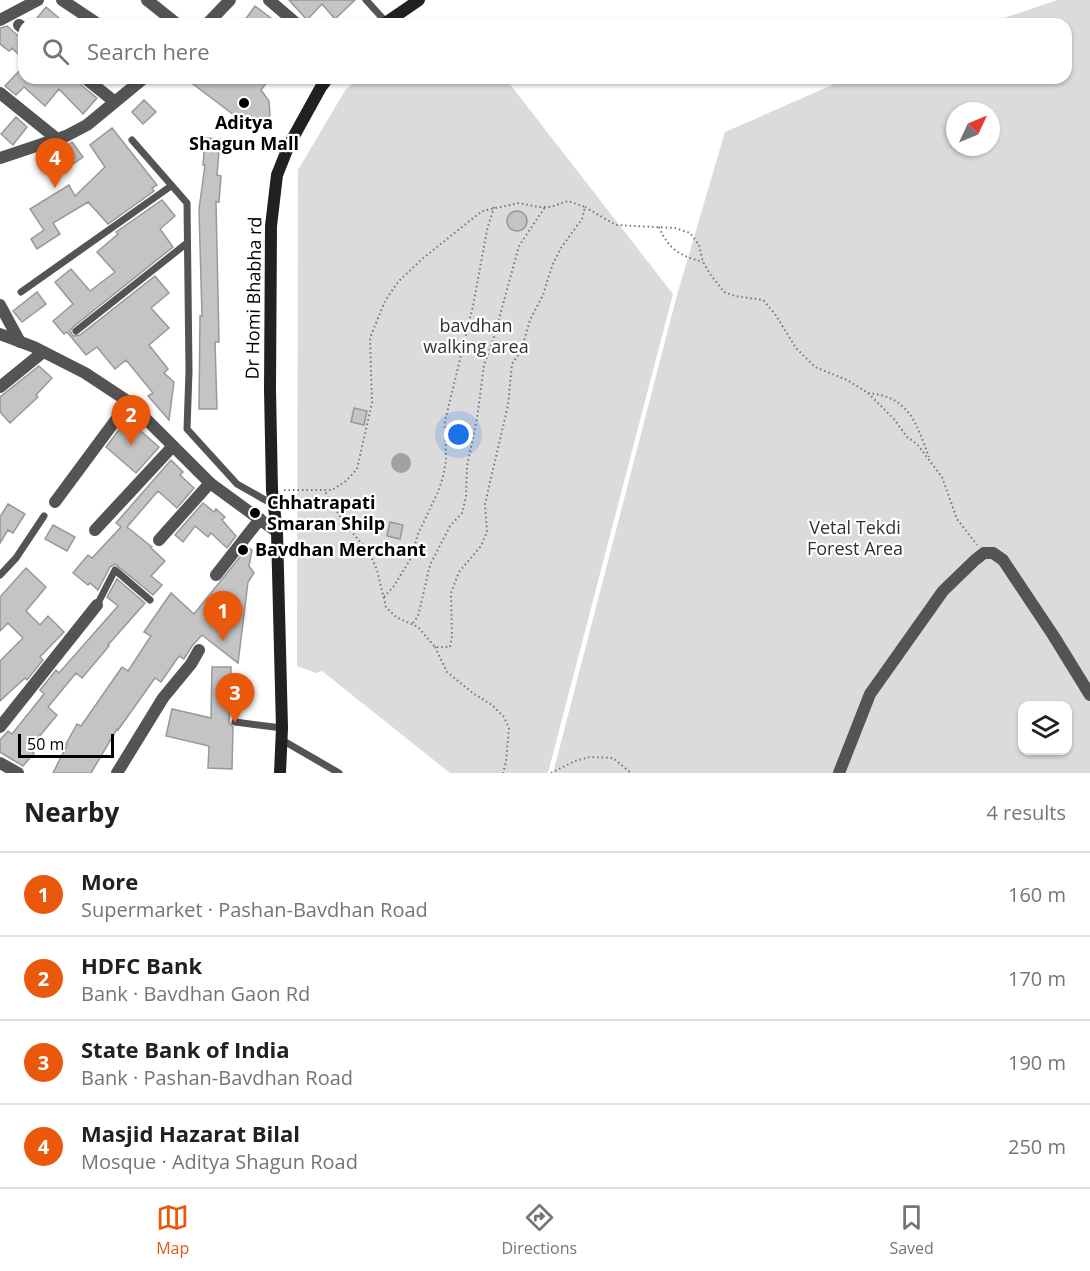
<!DOCTYPE html>
<html lang="en">
<head>
<meta charset="utf-8">
<style>
	body { margin:0; font-family:"Open Sans",sans-serif; background:#f6f6f6; color:#202124 }
	.controls { position:absolute; right:18px; bottom:18px; display:grid; overflow:hidden; border-radius:12px; box-shadow:0 2px 4px #0004 }
	.controls button { width:54px; height:54px; display:grid; place-items:center; padding:0; border:0; border-bottom:2px solid #e0e0e0; background:#fff; color:#202124; font:30px sans-serif }
	.compass { position:absolute; left:946px; top:102px; width:54px; height:54px; border-radius:50%; background:#fff; box-shadow:0 2px 4px #0004; rotate:46deg }
	.scale { position:absolute; left:18px; bottom:15px; width:96px; box-sizing:border-box; padding-left:6px; border:3px solid #000; border-top:0; font-size:16px; line-height:21px; white-space:nowrap; color:#000; -webkit-text-stroke:4px #fff; paint-order:stroke }
	.you { position:absolute; left:459px; top:435px; width:21px; height:21px; margin:-15px; border:4px solid #fff; border-radius:50%; background:#1a73e8; box-shadow:0 0 0 9px #1a73e833 }
	.badge { display:grid; place-items:center; width:39px; height:39px; border-radius:50%; background:#ea580c; color:#fff; font-size:20px; font-weight:700 }
	.pin { position:absolute; translate:-50% -50px; filter:drop-shadow(0 2px 3px #0008) }
	.pin::after { content:''; position:absolute; top:32px; width:21px; height:18px; background:inherit; clip-path:polygon(0 0,100% 0,50% 100%) }
	.list { margin:0; padding:0; list-style:none }
	h2 { display:flex; justify-content:space-between; align-items:center; height:78px; margin:0; padding:0 24px; font-size:26px }
	h2 small { font-size:20px; font-weight:400; color:#757577 }
	.list li { display:grid; grid-template-columns:39px 1fr auto; gap:18px; align-items:center; box-sizing:border-box; height:84px; padding:0 24px; border-top:2px solid #e0e0e0 }
	.list b { display:block; font-size:22px; white-space:nowrap }
	.list p { margin:0; font-size:20px; white-space:nowrap; color:#757577 }
	.list em { font-size:20px; font-style:normal; color:#757577 }
	.icon { flex:none; width:33px; height:33px; fill:none; stroke:currentColor; stroke-width:2; stroke-linecap:round; stroke-linejoin:round }
	.map { position:relative; flex:none; width:1090px; height:773px; overflow:hidden }
	.search { position:absolute; background:#fff; box-shadow:0 2px 4px #0004; left:18px; right:18px; top:18px; height:66px; display:flex; align-items:center; gap:15px; box-sizing:border-box; padding:0 21px; border-radius:18px; color:#757577; font-size:22px }
	.sheet { height:414px; background:#fff }
	nav { display:flex; justify-content:space-around; align-items:center; box-sizing:border-box; height:84px; border-top:2px solid #e0e0e0; background:#fff; font-size:16px; color:#757577 }
	nav a { display:grid; justify-items:center; gap:3px }
	nav .on { color:#ea580c }
	.map>svg:first-child { display:block }
</style>
</head>
<body>
<div class="map">
<svg width="1090" height="773" viewBox="0 0 1090 773">
	<rect width="100%" height="100%" fill="#fff"/>
	<path fill="#dbdbdb" fill-rule="evenodd" d="M1057 0H1090V773H553L677 295 725 132 848 78H1066V24H987ZM955 111H991V147H955ZM1022 706H1068V750H1022Z
		M360 78H505L673 294 548 773H450L322 671 316 673 297 666 298 170 346 89Z"/>
	<path fill="#a2a2a2" d="M391 463a10 10 0 1 1 20 0a10 10 0 1 1-20 0Z"/>
	<path fill="#c4c4c4" stroke="#989898" stroke-width="1.5" d="M289 0H355L335 19 322 4 307 20Z
		M255 6 279 24H242Z
		M46 7 59 18 53 24H32Z
		M7 26 24 41V60L12 48 9 51 0 44V28Z
		M24 66V78H77L80 84 97 98 83 114 59 89 45 106 24 87 16 95 5 86Z
		M185 78H270L261 90 269 101 270 115 266 120 260 124H246Z
		M144 100 156 112 143 124 132 112Z
		M16 117 27 127 13 145 1 134Z
		M112 128 157 185 152 188 154 191 108 224 88 202 53 223 60 234 37 249 31 239 44 230 30 209 69 185 75 196 105 167 90 145Z
		M205 138 220 139 217 175 221 176 219 202H216L219 342H215L217 409H199L200 316H202L199 209 205 165H203Z
		M72 142 83 157 63 171 59 165 51 172 43 162Z
		M162 200 175 216 160 229 173 247 73 327 70 331 73 336 80 335 155 276 169 293 151 308 169 328 149 345 168 369 164 373 174 382 169 420 148 396 153 393 126 360 115 369 97 347 86 355 67 332 64 334 53 321 73 304 55 282 71 269 90 291 115 272 97 252 118 234 116 232Z
		M507 221a10 10 0 1 1 20 0a10 10 0 1 1-20 0Z
		M37 292 46 304 22 322 13 311Z
		M39 366 52 378 36 395 38 397 10 423 0 412V397Z
		M354 408 367 411 364 425 351 422Z
		M127 419 159 447 136 473 106 447Z
		M171 460 183 472 180 475 194 488 177 508 158 491 127 527 152 547 151 548 165 561 151 576 162 585 153 595 115 564 110 567 98 590 90 583 88 585 73 573 88 555 92 558 121 527 116 523Z
		M203 503 214 512 216 509 225 517 222 520 236 536 227 548 211 533 208 537 195 526 183 542 175 535Z
		M8 504 25 514 13 533 8 530 0 543V517Z
		M390 522 403 525 400 539 387 536Z
		M53 525 75 537 67 551 45 539Z
		M248 547 252 550 249 566 254 573 248 582 238 663 202 635 192 646 184 659 179 656 161 682 155 678 118 730 117 729 91 773H53L67 745 66 744 77 724 81 726 122 667 128 671 151 636 144 632 171 593 194 614Z
		M26 568 46 587 26 611 40 625 48 616 64 632 40 657 43 660 27 680 25 678 0 701V661L23 638 8 623 0 631V597Z
		M117 579 145 603 108 645 109 646 82 678 76 673 48 707 57 715 29 749 34 753 23 766 0 752V740L8 731 12 734 44 694 40 690 56 670 59 673 118 606 107 597Z
		M212 667H231L229 722 233 727 232 769 208 768 209 746 166 736 172 709 211 718Z"/>
	<g fill="none" stroke-linecap="round" stroke-linejoin="round">
		<path stroke="#767676" stroke-width="2" stroke-dasharray="1.5 3" stroke-linecap="butt" d="M585 207 616 225 675 228 690 233 699 245 703 262 710 274 724 292 735 296 763 300 775 314 796 348 815 367 847 380 868 393 894 419 907 437 917 444 942 477 957 519 977 545
			M659 227C668 249 680 256 703 262
			M868 393C910 397 916 423 929 457
			M284 490H332L346 481 357 469 372 403 370 338 385 301 398 282 422 259 482 211 519 203 538 207H551L568 201 585 207 582 219 561 248 552 266 543 295 530 320 521 351 512 364 508 405 485 504 487 532 481 546 459 572 451 593 452 636 450 647H435L418 627 396 617 386 607 377 570 369 552 344 523 324 490
			M384 597 394 586 411 558 418 534 438 492 443 477 446 461 445 421 473 306 487 230 494 207
			M413 623 418 616 430 565 450 526 462 513 466 497 467 466 477 419 484 365 494 337 519 246 545 207
			M435 647 447 672 474 694 492 705 504 717 509 728 506 762 503 773
			M551 773 575 761 590 757 613 758 631 773"/>
		<path stroke="#545454" stroke-width="7" d="M366 0 386 22
			M132 140 187 203 189 371 187 429 237 484 274 505
			M21 292 171 186
			M76 331 187 243
			M0 575 16 558 44 516
			M97 605 115 570 150 600
			M235 722 282 728
			M282 740 339 773"/>
		<path stroke="#545454" stroke-width="12" d="M62 0 98 24
			M147 0 177 24
			M269 0 297 24
			M0 20 38 0
			M207 24 230 0
			M19 25 24 29
			M85 78 115 102
			M0 93 57 139
			M0 158 66 136 87 125 144 78
			M0 305 20 342
			M0 387 43 352
			M55 502 129 402
			M95 530 173 446
			M159 540 210 483
			M216 575 260 519
			M0 727 97 605
			M0 763 18 773
			M117 773 163 698 191 664 199 650
			M839 773 870 694 943 591 975 560 984 553H993L1003 560 1053 635 1090 695"/>
		<path stroke="#545454" stroke-width="12" d="M0 334 34 347 85 373 129 402 210 483 277 532"/>
		<path stroke="#212121" stroke-width="12" d="M384 24 419 0
			M280 773 282 728 277 532 272 490 270 390 271 226 277 175 289 145 321 87 328 78"/>
	</g>
	<g fill="#000" stroke="#fff" stroke-width="2">
		<circle cx="244" cy="103" r="6"/>
		<circle cx="255" cy="513" r="6"/>
		<circle cx="243" cy="550" r="6"/>
	</g>
	<g text-anchor="middle" stroke-width="4.5" stroke-linejoin="round" paint-order="stroke">
		<g font-size="18" font-weight="bold" fill="#000" stroke="#fff" text-anchor="start">
			<text x="244" y="129" text-anchor="middle">Aditya<tspan x="244" dy="21">Shagun Mall</tspan></text>
			<text x="267" y="509">Chhatrapati<tspan x="267" dy="21">Smaran Shilp</tspan></text>
			<text x="255" y="556">Bavdhan Merchant</text>
		</g>
		<g font-size="18" fill="#000" stroke="#fff">
			<text transform="translate(254 298) rotate(-89)" y="6">Dr Homi Bhabha rd</text>
		</g>
		<g font-size="18" fill="#323232" stroke="#fff">
			<text x="476" y="332">bavdhan<tspan x="476" dy="21">walking area</tspan></text>
			<text x="855" y="534">Vetal Tekdi<tspan x="855" dy="21">Forest Area</tspan></text>
		</g>
	</g>
</svg>
<div class="controls">
<button><svg class="icon" aria-label="layers" viewBox="0 0 24 24"><path d="M12 4l9 5-9 5-9-5zM3 14l9 5 9-5"/></svg></button>
</div>
<svg class="compass" viewBox="-18 -18 36 36"><path d="M0-13l5 13h-10z" fill="#e53935"/><path d="M0 13l5-13h-10z" fill="#757577"/></svg>
<div class="scale">50 m</div>
<div class="you"></div>
<div class="pin badge" style="left:223px;top:641px">1</div>
<div class="pin badge" style="left:131px;top:445px">2</div>
<div class="pin badge" style="left:235px;top:723px">3</div>
<div class="pin badge" style="left:55px;top:188px">4</div>
<div class="search"><svg class="icon" aria-label="search" viewBox="0 0 24 24"><circle cx="10" cy="10" r="6"/><path d="M15 15l6 6"/></svg>Search here</div>
</div>
<section class="sheet">
<h2>Nearby<small>4 results</small></h2>
<ul class="list">
<li><span class="badge">1</span><div><b>More</b><p>Supermarket · Pashan-Bavdhan Road</p></div><em>160 m</em></li>
<li><span class="badge">2</span><div><b>HDFC Bank</b><p>Bank · Bavdhan Gaon Rd</p></div><em>170 m</em></li>
<li><span class="badge">3</span><div><b>State Bank of India</b><p>Bank · Pashan-Bavdhan Road</p></div><em>190 m</em></li>
<li><span class="badge">4</span><div><b>Masjid Hazarat Bilal</b><p>Mosque · Aditya Shagun Road</p></div><em>250 m</em></li>
</ul>
</section>
<nav>
<a class="on"><svg class="icon" aria-label="map" viewBox="0 0 24 24"><path d="M3 6l6-2 6 2 6-2v14l-6 2-6-2-6 2zM9 4v14M15 6v14"/></svg>Map</a>
<a><svg class="icon" aria-label="directions" viewBox="0 0 24 24"><path d="M12 3l9 9-9 9-9-9zM9 14v-3h6M13 9l2 2-2 2"/></svg>Directions</a>
<a><svg class="icon" aria-label="saved" viewBox="0 0 24 24"><path d="M7 4h10v16l-5-4-5 4z"/></svg>Saved</a>
</nav>
</body>
</html>
